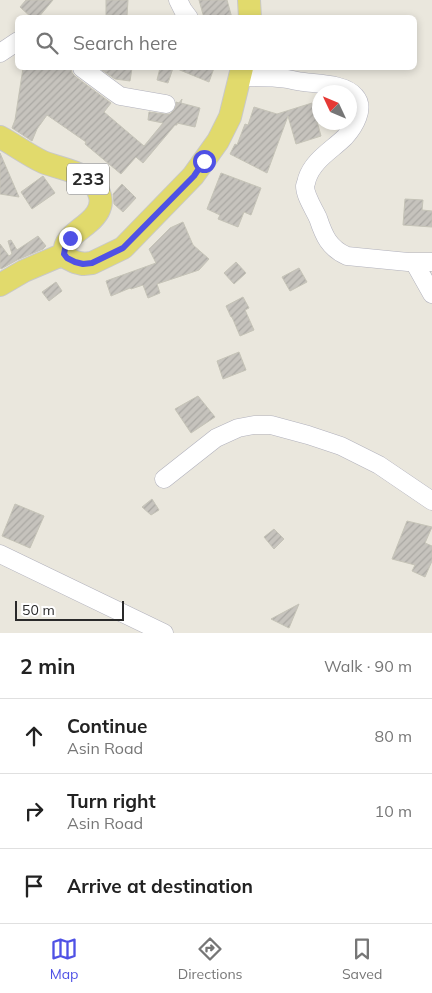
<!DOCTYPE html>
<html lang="en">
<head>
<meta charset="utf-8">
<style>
	body { margin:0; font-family:Mulish,sans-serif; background:#f6f6f6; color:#222 }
	.compass { position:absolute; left:312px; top:85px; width:45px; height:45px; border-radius:50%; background:#fff; box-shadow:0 2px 8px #0003; rotate:314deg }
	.scale { position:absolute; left:15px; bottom:12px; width:109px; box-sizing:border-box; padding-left:5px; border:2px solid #2a2a2a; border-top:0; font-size:14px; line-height:18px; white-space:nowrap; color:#2a2a2a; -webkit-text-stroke:4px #fff; paint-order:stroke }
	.stop { position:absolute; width:15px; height:15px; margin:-11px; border:4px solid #4f51e5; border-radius:50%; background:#fff }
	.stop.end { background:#4f51e5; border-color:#fff; box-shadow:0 1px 5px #0008 }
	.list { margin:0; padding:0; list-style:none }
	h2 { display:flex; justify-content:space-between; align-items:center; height:65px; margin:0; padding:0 20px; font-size:21px }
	h2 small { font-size:16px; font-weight:400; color:#767676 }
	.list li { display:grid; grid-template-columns:32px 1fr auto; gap:15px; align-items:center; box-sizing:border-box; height:75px; padding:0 20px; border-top:1px solid #e0e0e0 }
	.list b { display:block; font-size:19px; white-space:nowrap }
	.list p { margin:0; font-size:16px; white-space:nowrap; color:#767676 }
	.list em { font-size:16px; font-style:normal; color:#767676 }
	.icon { flex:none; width:28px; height:28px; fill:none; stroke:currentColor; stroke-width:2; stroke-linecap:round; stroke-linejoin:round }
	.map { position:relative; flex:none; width:432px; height:633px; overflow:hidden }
	.search { position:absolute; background:#fff; box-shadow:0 2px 8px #0003; left:15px; right:15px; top:15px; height:55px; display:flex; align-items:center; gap:12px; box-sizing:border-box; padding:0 18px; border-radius:8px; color:#767676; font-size:19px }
	.sheet { height:290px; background:#fff }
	nav { display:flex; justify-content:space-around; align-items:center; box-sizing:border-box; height:70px; border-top:1px solid #e0e0e0; background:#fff; font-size:14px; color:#767676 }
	nav a { display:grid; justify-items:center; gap:2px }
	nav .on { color:#4f51e5 }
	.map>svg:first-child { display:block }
</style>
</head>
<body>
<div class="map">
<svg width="432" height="633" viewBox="0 0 432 633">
	<defs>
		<pattern id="building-hatch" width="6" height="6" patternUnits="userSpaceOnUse" patternTransform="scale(1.25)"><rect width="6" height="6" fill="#c6c3bd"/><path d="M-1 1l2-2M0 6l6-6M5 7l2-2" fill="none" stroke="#aaa8a3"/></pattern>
	</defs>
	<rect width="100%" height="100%" fill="#eae7dd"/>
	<path fill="url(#building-hatch)" stroke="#c5c3b7" d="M26 0H53L38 18H32L20 7Z
		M106 0H128L127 16 106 15Z
		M199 0H227L232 18H204Z
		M23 68H71L72 73 76 77 111 103 104 112 144 146 163 123 148 120 149 112 164 114H170L174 110 176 106V102L179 103 182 99 181 103 200 108 195 127 177 123V125H175L143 163 136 157 121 174 85 144 86 142 47 115 37 129 32 141 12 128 15 120Z
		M99 68H132L130 81 115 79Z
		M160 68H173L168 83 157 80Z
		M175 68H214L209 82Z
		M312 103 321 136 296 144 288 116 267 173 230 154 235 144 237 145 245 124 248 125 254 107 277 114Z
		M0 153 19 197 0 194Z
		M221 173 261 188 251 215 244 212 238 227 218 219 220 215 207 209Z
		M43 176 55 193 32 209 21 192Z
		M122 184 136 198 123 212 114 204 113 194Z
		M405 199 423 200 422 210 432 211V227L403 225Z
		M183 222 193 245 209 259 199 270 157 284 160 293 148 298 143 285 131 289 130 288 111 296 106 281 156 263 149 249 170 228Z
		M38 236 46 246 43 249 17 260 1 269 0 267V244L9 256 12 254 8 241 11 240 17 250Z
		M236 262 246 273 234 284 224 273Z
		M299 268 307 282 290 291 282 277Z
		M56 282 62 291 49 301 42 292Z
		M243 297 249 308 245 310 254 330 240 336 232 317H231L226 306Z
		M239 352 246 370 223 379 217 361Z
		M198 396 215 417 191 433 175 409Z
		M152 499 159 510 151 515 142 507Z
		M15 504 44 516 30 548 2 536Z
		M407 521 432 527 425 543 432 546V561L425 577 412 571 415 565 392 559Z
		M274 529 284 539 274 549 264 537Z
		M299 604 289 628 271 619Z"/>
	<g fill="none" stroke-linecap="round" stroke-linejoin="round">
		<g stroke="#b1b1bc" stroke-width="19">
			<path id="minor" d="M178 0 183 10 189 18
				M0 53 18 41
				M82 68 113 91 120 96 166 104
				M239 77C252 77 265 77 278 78 286 78 295 81 304 82 319 84 345 84 355 96 366 108 354 127 345 137 332 150 313 160 307 179 307 180 305 186 305 186 305 196 314 209 318 218 324 236 329 248 347 256L408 262H432
				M414 262 432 294
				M164 479 216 438 238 428 254 425H271L308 435 341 446 379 465 432 501
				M0 554 164 633"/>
		</g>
		<g stroke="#c8c8c8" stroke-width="24">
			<path id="major" d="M249 0 250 18
				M0 137C15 145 28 155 43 162 62 170 94 172 100 196 103 207 97 215 89 222 78 232 64 238 64 254
				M64 254 67 258 75 262 83 264 92 263 123 248 193 176 218 141 230 117 242 68
				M0 285 24 271 64 254"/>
		</g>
		<use href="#minor" stroke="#fff" stroke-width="18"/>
		<use href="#major" stroke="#e1da6c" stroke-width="22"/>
	</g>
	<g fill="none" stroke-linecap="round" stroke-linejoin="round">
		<path stroke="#4f51e5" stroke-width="6" d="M70 238 66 244 64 254 67 258 75 262 83 264 92 263 123 248 194 176 204 161"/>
	</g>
	<g text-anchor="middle" stroke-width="5" stroke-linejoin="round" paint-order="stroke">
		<rect fill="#fff" stroke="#6a6a6a" stroke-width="1" x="67" y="163.5" width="42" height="31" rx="4"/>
		<g font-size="18" font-weight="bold" fill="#2a2a2a">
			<text x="88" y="185">233</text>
		</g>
	</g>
</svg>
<svg class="compass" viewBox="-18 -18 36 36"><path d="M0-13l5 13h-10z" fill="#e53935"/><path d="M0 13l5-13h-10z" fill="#767676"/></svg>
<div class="scale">50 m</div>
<div class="stop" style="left:204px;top:161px"></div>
<div class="stop end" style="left:70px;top:238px"></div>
<div class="search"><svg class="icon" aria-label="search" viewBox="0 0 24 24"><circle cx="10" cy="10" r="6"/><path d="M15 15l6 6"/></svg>Search here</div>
</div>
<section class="sheet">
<h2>2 min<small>Walk · 90 m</small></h2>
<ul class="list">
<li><svg class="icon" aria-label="ahead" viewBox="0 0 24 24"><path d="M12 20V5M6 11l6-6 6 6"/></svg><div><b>Continue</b><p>Asin Road</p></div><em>80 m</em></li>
<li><svg class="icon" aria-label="right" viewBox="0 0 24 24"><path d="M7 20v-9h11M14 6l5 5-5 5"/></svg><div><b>Turn right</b><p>Asin Road</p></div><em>10 m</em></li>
<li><svg class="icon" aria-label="arrive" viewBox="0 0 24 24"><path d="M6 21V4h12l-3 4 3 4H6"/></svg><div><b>Arrive at destination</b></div></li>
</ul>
</section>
<nav>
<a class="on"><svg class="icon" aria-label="map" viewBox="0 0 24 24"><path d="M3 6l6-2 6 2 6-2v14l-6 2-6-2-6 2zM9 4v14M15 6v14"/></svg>Map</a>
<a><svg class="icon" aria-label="directions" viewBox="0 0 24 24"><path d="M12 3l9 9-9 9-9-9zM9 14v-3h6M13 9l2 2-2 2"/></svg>Directions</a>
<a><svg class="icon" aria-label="saved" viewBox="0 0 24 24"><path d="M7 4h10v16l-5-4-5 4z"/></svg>Saved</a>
</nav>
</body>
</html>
